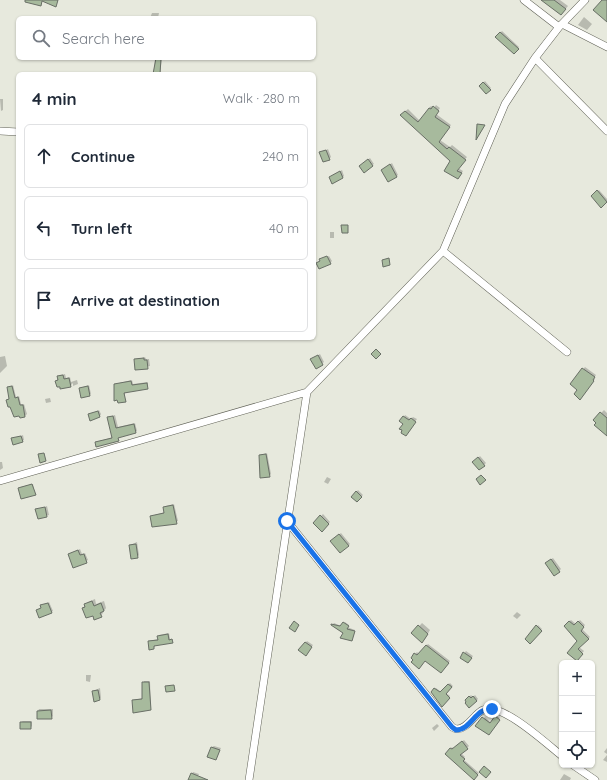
<!DOCTYPE html>
<html lang="en">
<head>
<meta charset="utf-8">
<style>
	body { margin:0; font-family:Quicksand,sans-serif; background:#f2f2f3; color:#1f2937 }
	.controls { position:absolute; right:12px; bottom:12px; display:grid; overflow:hidden; border-radius:6px; box-shadow:0 1px 3px #0004 }
	.controls button { width:36px; height:36px; display:grid; place-items:center; padding:0; border:0; border-bottom:1px solid #e0e1e3; background:#fff; color:#1f2937; font:20px sans-serif }
	.stop { position:absolute; width:12px; height:12px; margin:-9px; border:3px solid #1a73e8; border-radius:50%; background:#fff }
	.stop.end { background:#1a73e8; border-color:#fff; box-shadow:0 1px 4px #0008 }
	.list { margin:0; padding:0; list-style:none }
	h2 { display:flex; justify-content:space-between; align-items:center; height:52px; margin:0; padding:0 16px; font-size:17px }
	h2 small { font-size:13px; font-weight:400; color:#747a83 }
	.list li { display:grid; grid-template-columns:26px 1fr auto; gap:12px; align-items:center; box-sizing:border-box; height:64px; margin:0 8px 8px; padding:0 8px; border:1px solid #e0e1e3; border-radius:6px }
	.list b { display:block; font-size:15px; white-space:nowrap }
	.list em { font-size:13px; font-style:normal; color:#747a83 }
	.icon { flex:none; width:22px; height:22px; fill:none; stroke:currentColor; stroke-width:2; stroke-linecap:round; stroke-linejoin:round }
	.map { position:relative; flex:none; width:607px; height:780px; overflow:hidden }
	.search { position:absolute; background:#fff; box-shadow:0 1px 3px #0004; left:16px; top:16px; width:300px; height:44px; display:flex; align-items:center; gap:10px; box-sizing:border-box; padding:0 14px; border-radius:6px; color:#747a83; font-size:15px }
	.panel { position:absolute; background:#fff; box-shadow:0 1px 3px #0004; left:16px; top:72px; width:300px; height:268px; border-radius:6px }
	.map>svg:first-child { display:block }
</style>
</head>
<body>
<div class="map">
<svg width="607" height="780" viewBox="0 0 607 780">
	<rect width="100%" height="100%" fill="#e7e9dd"/>
	<path fill="#0003" d="M543 0H560L568 6 564 11Z
		M152 13H159L158 18H150Z
		M584 17 592 24 587 30 578 25Z
		M502 31 519 47 514 53 496 37Z
		M155 58H162L160 74H154Z
		M485 81 491 88 486 93 480 86Z
		M0 99H3V110L1 111Z
		M436 105 440 108 436 114 451 125 440 140 450 147 452 145 467 157 458 168 463 171 460 176 451 161 401 115 408 109 420 121 429 108 431 106 434 108Z
		M328 149 331 157 329 159 320 153Z
		M370 158 374 164 372 165 362 164Z
		M392 163 398 175 389 181 382 170Z
		M342 170 344 176 343 177 332 176Z
		M599 190 607 199V202L592 196Z
		M330 232H334V238H330Z
		M329 256 332 261 330 263H317Z
		M320 354 324 362 316 367 312 359Z
		M5 356 7 366 0 373V357Z
		M145 357 146 359H149L150 366 136 369 135 360Z
		M585 367 596 375 594 378 595 379 582 397 579 389 571 384Z
		M65 374 66 378 70 377 71 382 77 380 78 384 73 386V383L70 386 56 381 60 375Z
		M132 380 133 384 148 382V387L125 392V401L115 384Z
		M13 385 16 397 19 396 21 404H24L27 414 25 416 20 417 7 400 10 398 8 388Z
		M89 385 91 394 89 395 80 388Z
		M50 398 51 402 46 403 45 399Z
		M99 410 101 414 100 416 89 415Z
		M604 410 607 413V435L594 420Z
		M115 415 118 427 135 423 137 431 119 436 118 440 96 442 113 437 108 417Z
		M405 415 411 419 413 417 417 419 407 433 404 417Z
		M23 435 24 440 22 441 12 439Z
		M267 453 271 474 269 476 260 455Z
		M480 456 486 463 484 465 474 462Z
		M0 462H2L3 468 0 470Z
		M327 477 331 479 328 484 324 482Z
		M33 484 35 494 20 487Z
		M358 490 363 495 357 501 352 497Z
		M174 504 178 521 153 526 151 516 165 512 166 506Z
		M47 506 49 515 38 518 37 510Z
		M323 514 330 522 322 530 314 523Z
		M341 533 350 544 340 552 331 541Z
		M137 542 139 555 137 557 130 545Z
		M80 549 82 554 85 553 88 560 74 567 69 554Z
		M553 558 561 569 555 575 548 561Z
		M95 599 96 604 104 601 106 608 101 616 93 614 83 608 88 602Z
		M49 602 53 611 51 612 41 606Z
		M517 612 521 615 517 619 513 616Z
		M571 620 576 624 580 620 585 625 582 629 590 637 579 647 584 651 577 659 578 641 565 626Z
		M345 622 349 625 347 627 355 630 352 640 332 625 334 623 341 626Z
		M422 623 430 630 425 639 413 633Z
		M538 625 542 629 530 642 527 639Z
		M169 633 170 639H173L172 642 155 645 154 648 149 641 158 639 159 635Z
		M307 641 313 645 307 653 300 650Z
		M428 644 450 661 443 670 415 654 417 652 419 654Z
		M466 651 473 656 470 660 461 657Z
		M86 675H91L90 682 86 681Z
		M144 681H150L151 709 133 700 143 698Z
		M450 683 453 686 446 693 450 696 442 705 432 692 436 688 441 692Z
		M100 688 101 698 100 699 93 691Z
		M471 695 473 697 475 695 478 699 469 707 466 700Z
		M39 709H53V716L51 718 38 711Z
		M497 716 500 718 490 732 477 726 485 717 491 723Z
		M23 721H32V726L30 728 21 722Z
		M437 724 439 726 434 731 432 728Z
		M464 740 469 746 461 753 465 757 463 759 479 773 474 779 446 754 452 747 454 749Z
		M214 746 221 748 216 759 212 747Z
		M607 748V754L604 752Z
		M607 755V762L603 760Z
		M193 772 199 774 197 778 200 780H189Z
		M564 774 571 778 570 780H560Z"/>
	<path fill="#a7ba9d" stroke="#696f66" d="M25 0H58L56 7 42 1 41 6 25 2Z
		M541 0H554L566 9 561 15Z
		M602 0H607V22L593 10Z
		M500 32 519 49 514 54 495 37Z
		M156 58H161L160 74H153Z
		M483 82 491 90 486 94 479 86Z
		M433 106 439 111 435 117 450 127 439 142 447 149 449 147 466 160 457 171 462 173 458 179 444 171 450 161 400 115 405 111 418 122 429 108 431 109Z
		M477 124 485 125 476 140Z
		M326 150 330 160 323 162 319 152Z
		M368 159 373 166 364 173 359 166Z
		M390 164 397 177 388 182 381 170Z
		M340 171 343 178 332 184 329 177Z
		M597 190 607 202 601 208 591 196Z
		M341 225H348V233H342Z
		M327 256 331 264 319 269 316 263 320 261 319 259Z
		M389 258 390 265 383 267 382 260Z
		M376 349 381 354 376 359 371 354Z
		M318 355 323 365 316 369 310 359Z
		M144 358V360H147L148 369 135 370 134 359Z
		M582 368 595 377 593 380 594 381 580 400 574 394 577 390 570 384Z
		M63 375 64 379 69 378 71 387 60 389V387H57L55 381 58 380 57 376Z
		M131 381 132 385 147 383 148 389 124 393 126 402 118 403 117 400 114 401V384Z
		M12 386 15 398 18 397 20 405H23L25 417 20 418 19 416 14 417 10 407H8L6 400 9 399 7 387Z
		M88 386 90 396 81 398 79 388Z
		M98 411 100 417 90 421 88 414Z
		M600 412 607 418V436L594 425 596 423 593 420Z
		M113 416 116 428 134 424 136 433 118 438 119 441 96 447 95 442 112 438 107 417Z
		M403 416 409 420 411 418 416 422 406 436 401 433 402 430 399 429 403 424 399 421Z
		M21 436 23 442 13 445 11 438Z
		M44 453 46 461 40 463 38 454Z
		M266 454 270 477 260 478 259 455Z
		M478 457 485 466 479 470 472 462Z
		M481 475 486 480 480 485 476 479Z
		M32 484 36 495 21 499 18 488Z
		M356 491 362 497 357 502 351 497Z
		M173 505 177 524 152 527 150 516 164 513 163 507Z
		M45 507 47 517 38 519 35 509Z
		M320 515 329 524 322 532 313 523Z
		M339 534 349 546 340 553 330 541Z
		M136 544 138 558 131 559 129 545Z
		M78 550 80 555 84 554 87 563 73 568 68 554Z
		M551 559 560 572 554 576 545 563Z
		M92 601 94 606 101 603 104 611 100 613 102 617 94 620 93 616 86 618 82 608 85 607 84 604Z
		M48 603 52 613 39 618 36 610 41 608 40 605Z
		M294 621 299 625 295 632 289 628Z
		M569 621 574 625 578 621 584 627 581 631 589 639 578 649 583 654 577 661 567 653 577 641 564 626Z
		M343 622 349 626 347 629 355 631 352 641 340 638 343 633 331 625V624L340 626Z
		M418 625 428 634 422 643 411 633Z
		M536 625 542 631 530 644 525 639Z
		M168 634 169 640 172 639 173 643 154 646V649L149 650 148 641 158 640 157 636Z
		M305 642 312 647 306 656 298 650Z
		M426 645 449 663 441 673 425 661 419 669 411 662 413 660 411 658 414 653 417 655Z
		M463 652 472 658 468 663 460 658Z
		M142 682H149L151 710 133 713 132 700 142 699Z
		M448 684 452 687 446 694 450 698 442 707 431 692 434 688 440 692Z
		M174 685 175 691 166 692 165 686Z
		M98 690 100 700 94 702 92 691Z
		M469 696 471 698 473 696 477 701 469 708 465 703 466 702 465 700Z
		M51 710 52 719H37V711Z
		M495 716 500 720 489 735 475 726 482 717 490 723Z
		M20 722H31V729H20Z
		M462 741 468 749 460 755 465 759 463 761 478 775 474 780 445 754 450 748 452 749Z
		M211 747 220 750 216 760 207 757Z
		M484 766 491 772 486 778 479 772Z
		M191 773 208 780H188Z"/>
	<g fill="none" stroke-linecap="round" stroke-linejoin="round">
		<g stroke="#5f6055" stroke-width="8">
			<path id="street" d="M562 24 607 47
				M559 27 585 0
				M535 58 607 131
				M0 131 18 132
				M443 251 567 352
				M0 481 307 392
				M287 521 452 727 456 729C467 730 474 714 483 710 501 701 548 745 562 756
				M573 765 595 780
				M249 780 307 392 443 251 505 104 535 58 559 27 524 0"/>
		</g>
		<use href="#street" stroke="#fff" stroke-width="7"/>
	</g>
	<g fill="none" stroke-linecap="round" stroke-linejoin="round">
		<path stroke="#1a73e8" stroke-width="5" d="M287 521 452 727 456 730C471 730 476 707 492 709"/>
	</g>
</svg>
<div class="controls">
<button>+</button>
<button>−</button>
<button><svg class="icon" aria-label="locate" viewBox="0 0 24 24"><circle cx="12" cy="12" r="6"/><path d="M12 2v4M12 18v4M2 12h4M18 12h4"/></svg></button>
</div>
<div class="stop" style="left:287px;top:521px"></div>
<div class="stop end" style="left:492px;top:709px"></div>
<div class="search"><svg class="icon" aria-label="search" viewBox="0 0 24 24"><circle cx="10" cy="10" r="6"/><path d="M15 15l6 6"/></svg>Search here</div>
<section class="panel">
<h2>4 min<small>Walk · 280 m</small></h2>
<ul class="list">
<li><svg class="icon" aria-label="ahead" viewBox="0 0 24 24"><path d="M12 20V5M6 11l6-6 6 6"/></svg><div><b>Continue</b></div><em>240 m</em></li>
<li><svg class="icon" aria-label="left" viewBox="0 0 24 24"><path d="M17 20v-9H6M10 6l-5 5 5 5"/></svg><div><b>Turn left</b></div><em>40 m</em></li>
<li><svg class="icon" aria-label="arrive" viewBox="0 0 24 24"><path d="M6 21V4h12l-3 4 3 4H6"/></svg><div><b>Arrive at destination</b></div></li>
</ul>
</section>
</div>
</body>
</html>
